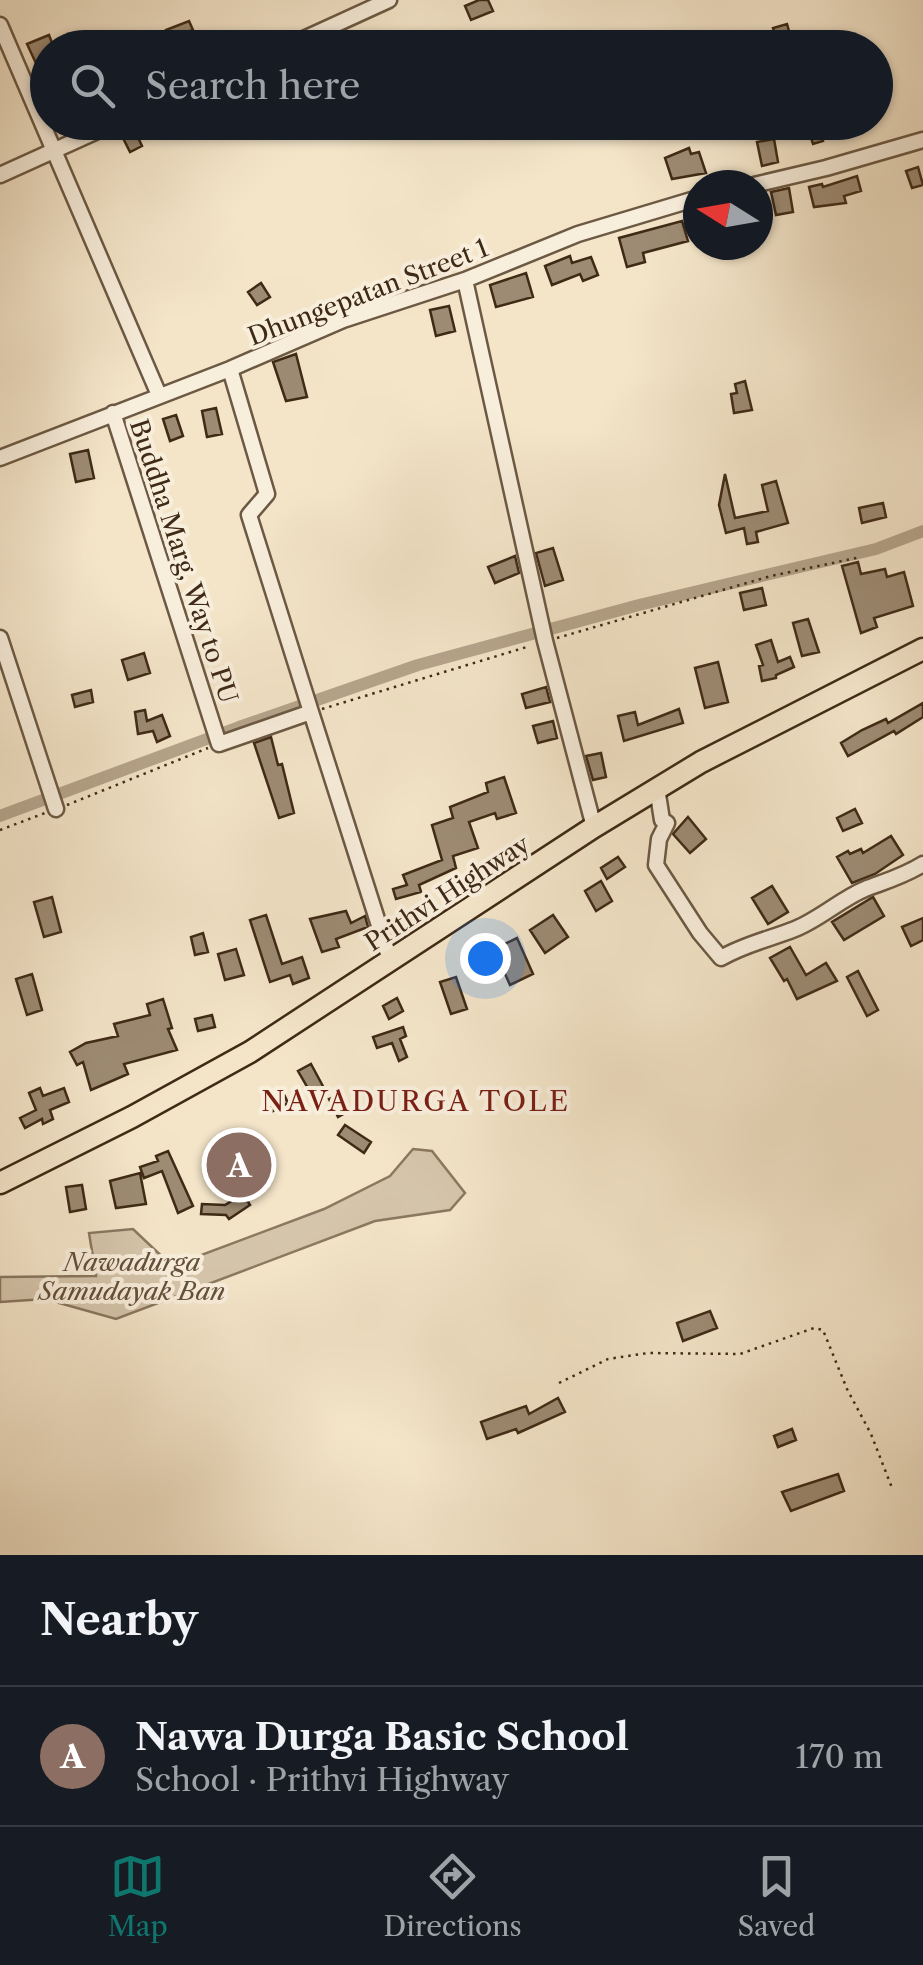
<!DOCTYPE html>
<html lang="en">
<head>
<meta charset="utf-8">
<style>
	body { margin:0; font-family:"Libre Caslon Text",serif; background:#242831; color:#f1f3f6 }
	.compass { position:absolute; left:683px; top:170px; width:90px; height:90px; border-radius:50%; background:#171b24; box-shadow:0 2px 8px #0004; rotate:281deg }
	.you { position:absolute; left:485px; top:958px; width:35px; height:35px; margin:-25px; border:8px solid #fff; border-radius:50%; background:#1a73e8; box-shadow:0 0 0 15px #1a73e833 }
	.badge { display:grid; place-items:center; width:65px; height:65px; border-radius:50%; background:#0f766e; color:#fff; font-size:32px; font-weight:700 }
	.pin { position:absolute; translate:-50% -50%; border:5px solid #fff; box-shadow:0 2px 10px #0006 }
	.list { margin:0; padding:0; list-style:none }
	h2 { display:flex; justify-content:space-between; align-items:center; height:130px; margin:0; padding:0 40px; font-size:42px }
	h2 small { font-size:32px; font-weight:400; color:#9ea1a6 }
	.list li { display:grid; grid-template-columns:65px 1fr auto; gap:30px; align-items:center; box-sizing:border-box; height:140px; padding:0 40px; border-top:2px solid #363941 }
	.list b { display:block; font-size:38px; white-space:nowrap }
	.list p { margin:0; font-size:32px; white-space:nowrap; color:#9ea1a6 }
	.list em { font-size:32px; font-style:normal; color:#9ea1a6 }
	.icon { flex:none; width:55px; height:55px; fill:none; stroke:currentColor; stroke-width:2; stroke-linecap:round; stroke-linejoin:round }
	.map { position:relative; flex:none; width:923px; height:1555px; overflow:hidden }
	.search { position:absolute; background:#171b24; box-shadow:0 2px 8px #0004; left:30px; right:30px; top:30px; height:110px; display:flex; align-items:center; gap:25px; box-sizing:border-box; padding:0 35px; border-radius:55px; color:#9ea1a6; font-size:38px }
	.sheet { height:270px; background:#171b24 }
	nav { display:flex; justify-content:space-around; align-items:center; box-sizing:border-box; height:140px; border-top:2px solid #363941; background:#171b24; font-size:28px; color:#9ea1a6 }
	nav a { display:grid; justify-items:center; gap:5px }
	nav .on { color:#0f766e }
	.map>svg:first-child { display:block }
</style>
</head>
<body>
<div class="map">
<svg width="923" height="1555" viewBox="0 0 923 1555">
	<rect width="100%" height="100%" fill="#f4e5c9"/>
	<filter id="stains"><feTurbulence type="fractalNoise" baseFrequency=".002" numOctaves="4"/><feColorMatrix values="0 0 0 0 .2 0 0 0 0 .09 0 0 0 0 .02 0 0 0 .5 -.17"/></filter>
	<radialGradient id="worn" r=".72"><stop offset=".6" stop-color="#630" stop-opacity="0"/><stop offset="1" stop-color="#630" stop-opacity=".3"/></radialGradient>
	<path fill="#d5c5ab" stroke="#8a7860" stroke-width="2.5" d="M413 1149 432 1151 465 1193 450 1210 375 1221 116 1319 45 1299 0 1302V1277L96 1276 89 1233 133 1229 172 1266 324 1209 390 1176Z"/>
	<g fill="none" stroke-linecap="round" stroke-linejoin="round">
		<path stroke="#b6a58c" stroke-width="12" d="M0 816 239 727 418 665 639 605 876 549 923 531"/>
	</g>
	<path fill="#9d8b73" stroke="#3f2a16" stroke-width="2.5" d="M479 0H488L493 11 471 20 465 6Z
		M189 21 193 30 179 35 184 48H173L166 30Z
		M787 24 793 45 779 48 773 28Z
		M49 35 54 48H48L47 87 27 44Z
		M806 122H818L823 141 813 144Z
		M134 129 142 146 130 152 122 136Z
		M774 139 778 162 762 166 757 142Z
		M689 148 691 154 699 152 706 173 672 179 665 158Z
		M918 167 923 185 912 188 906 171Z
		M857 176 861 191 844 196 846 203 814 207 809 187 822 184 823 187Z
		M789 188 793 212 776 215 771 192Z
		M682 221 688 241 643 253 645 262 627 267 619 238Z
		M570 256 572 263 591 257 598 275 583 281 580 274 552 285 545 266Z
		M526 273 533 297 496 307 490 285Z
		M261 283 270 297 257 305 248 292Z
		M449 306 455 331 436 336 430 310Z
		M296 354 307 397 286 401 273 362Z
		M745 381 752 410 734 413 731 394 737 393 735 384Z
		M216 408 222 434 207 437 202 411Z
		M176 415 183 436 170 441 163 419Z
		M88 450 94 478 76 482 70 454Z
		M725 474 735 518 768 511 762 485 776 481 788 523 756 532 758 542 747 544 744 528 726 533 719 505Z
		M883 503 886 517 862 523 859 508Z
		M553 548 563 580 545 586 536 553Z
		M515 556 519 573 495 583 488 567Z
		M858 562 861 574 885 569 887 577 904 572 913 606 874 618 877 627 861 633 842 566Z
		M762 588 766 605 744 610 740 593Z
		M808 619 819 652 802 656 793 623Z
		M771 640 778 662 790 657 794 667 776 675V678L762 681 759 666 763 665 756 645Z
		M144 653 150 673 128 680 122 660Z
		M718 662 728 702 705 708 695 668Z
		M546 687 550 702 526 708 522 694Z
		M91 690 93 702 75 707 72 695Z
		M923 703V717L896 734 894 731 848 756 841 743 862 730 886 719 888 723Z
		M679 709 683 723 624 741 618 716 635 712 638 725Z
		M145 710 147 721 162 715 170 736 157 742 153 731 138 734 135 712Z
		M553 721 557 738 538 743 533 726Z
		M271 737 278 765 282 764 294 813 279 818 254 743Z
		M601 753 606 777 593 780 586 756Z
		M504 777 516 813 497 819 495 813 469 822 478 848 453 856 456 868 419 885 421 892 396 899 393 889 407 885 403 875 442 860 432 825 453 818 450 807 488 792 486 783Z
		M855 809 862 823 843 831 837 818Z
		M688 817 706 839 690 853 673 834Z
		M891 836 903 855 875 874 852 883 837 857 848 851 850 854 861 849 863 853Z
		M618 857 625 867 607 879 601 868Z
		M601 881 612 901 596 911 585 891Z
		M772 886 788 912 768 924 752 898Z
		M52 897 61 932 44 937 34 902Z
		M873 897 884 916 844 940 832 922Z
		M346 911 351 923 365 916 368 927 336 939 339 947 322 952 310 919Z
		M266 915 282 964 302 957 309 978 293 984 290 975 270 982 250 920Z
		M553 915 568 937 545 953 530 930Z
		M923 918V940L911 946 902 927Z
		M203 933 208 952 195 955 191 937Z
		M517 938 533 974 510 985 494 949Z
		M790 947 806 975 826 963 837 981 797 999 787 979 784 981 770 958Z
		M236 949 244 975 225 980 218 954Z
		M858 971 878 1010 867 1016 847 977Z
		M32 974 42 1010 27 1015 16 979Z
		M456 977 467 1009 451 1014 440 982Z
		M397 998 403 1011 389 1019 383 1006Z
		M163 999 172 1028 168 1029 177 1050 124 1064 128 1074 91 1090 83 1062 77 1065 70 1052 86 1043 118 1036 114 1024 150 1015 147 1004Z
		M212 1015 215 1027 198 1031 195 1019Z
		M403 1027 406 1036 400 1039 407 1057 399 1061 392 1043 377 1048 373 1037Z
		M311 1064 325 1090 313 1097 298 1071Z
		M40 1088 43 1096 64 1088 69 1102 50 1110 53 1119 43 1124 42 1119 25 1128 20 1118 36 1110 29 1093Z
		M282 1090 288 1103 271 1112 264 1098Z
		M338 1095 347 1112 338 1117 329 1099Z
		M345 1125 371 1142 364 1153 338 1135Z
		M168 1151 193 1206 178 1213 162 1171 144 1178 140 1167 158 1161 156 1156Z
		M140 1173 146 1204 116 1208 110 1181Z
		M82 1185 86 1209 70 1212 66 1187Z
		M243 1194 250 1205 229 1219 226 1215 201 1214 202 1204 225 1205Z
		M710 1311 717 1328 683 1341 677 1323Z
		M558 1398 565 1412 518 1433 516 1429 487 1439 481 1422 526 1406 529 1414Z
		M792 1429 796 1440 778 1447 774 1436Z
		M838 1474 844 1491 791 1511 782 1492Z"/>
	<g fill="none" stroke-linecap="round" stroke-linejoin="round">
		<g stroke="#6c5943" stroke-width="19">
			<path id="minor" d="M0 25 159 395
				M284 48 389 0
				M0 175 117 122
				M754 185 826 168 923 140
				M465 280 545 641 594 827
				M230 369 267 494 249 515 311 712
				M113 413 219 744 311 712 390 960
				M0 458 230 369 343 320 465 280 578 234 698 198
				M0 638 56 809
				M657 788 662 820 667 823 659 839 656 865 700 933 721 958C745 944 770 939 795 929 820 919 841 899 865 889 886 881 904 876 923 864"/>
		</g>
		<g stroke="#3f2a16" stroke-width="25">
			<path id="highway" d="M0 1183 132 1117 250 1052 594 827 701 762 923 649"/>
		</g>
		<path stroke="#3f2a16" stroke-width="2.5" stroke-dasharray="2.5 5" stroke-linecap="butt" d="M557 638 771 576 861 557
			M322 709 530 646
			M67 805 208 748
			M0 830 45 813
			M559 1383 608 1359 648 1353 740 1354 814 1328 823 1330 847 1389 871 1434 892 1488"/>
		<use href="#minor" stroke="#f8eedc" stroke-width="14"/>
		<use href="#highway" stroke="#f4e5c9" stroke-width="20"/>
	</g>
	<g text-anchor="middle" stroke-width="8" stroke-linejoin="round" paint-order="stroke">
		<g font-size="25" fill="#3f2a16" stroke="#f8eedc">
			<text transform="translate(368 292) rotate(-21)" y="9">Dhungepatan Street 1</text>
			<text transform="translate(184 561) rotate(72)" y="9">Buddha Marg, Way to PU</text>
			<text transform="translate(447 893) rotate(-33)" y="9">Prithvi Highway</text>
		</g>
		<g font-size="25" font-style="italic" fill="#64513b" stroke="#f8eedc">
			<text x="132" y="1271">Nawadurga<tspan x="132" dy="29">Samudayak Ban</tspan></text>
		</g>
		<g font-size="28" letter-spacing="2.5" fill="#7a1f14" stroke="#f8eedc">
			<text x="416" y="1111">NAVADURGA TOLE</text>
		</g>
	</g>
	<rect width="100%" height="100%" filter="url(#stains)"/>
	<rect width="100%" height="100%" fill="url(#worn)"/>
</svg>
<svg class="compass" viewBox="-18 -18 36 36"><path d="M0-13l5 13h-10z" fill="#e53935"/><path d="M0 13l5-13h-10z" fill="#9ea1a6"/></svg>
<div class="you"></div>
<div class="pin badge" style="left:239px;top:1165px;background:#8d6e63">A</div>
<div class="search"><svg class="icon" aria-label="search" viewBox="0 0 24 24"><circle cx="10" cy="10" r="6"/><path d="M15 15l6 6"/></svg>Search here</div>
</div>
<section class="sheet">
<h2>Nearby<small></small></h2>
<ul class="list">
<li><span class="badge" style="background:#8d6e63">A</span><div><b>Nawa Durga Basic School</b><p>School · Prithvi Highway</p></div><em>170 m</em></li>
</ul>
</section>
<nav>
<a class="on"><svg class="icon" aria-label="map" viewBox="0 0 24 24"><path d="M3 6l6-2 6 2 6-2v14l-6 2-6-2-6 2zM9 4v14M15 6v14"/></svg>Map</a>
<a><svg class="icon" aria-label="directions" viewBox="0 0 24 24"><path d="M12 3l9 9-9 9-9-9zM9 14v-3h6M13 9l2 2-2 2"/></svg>Directions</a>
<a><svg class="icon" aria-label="saved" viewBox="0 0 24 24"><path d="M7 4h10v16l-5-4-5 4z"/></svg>Saved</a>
</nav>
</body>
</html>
